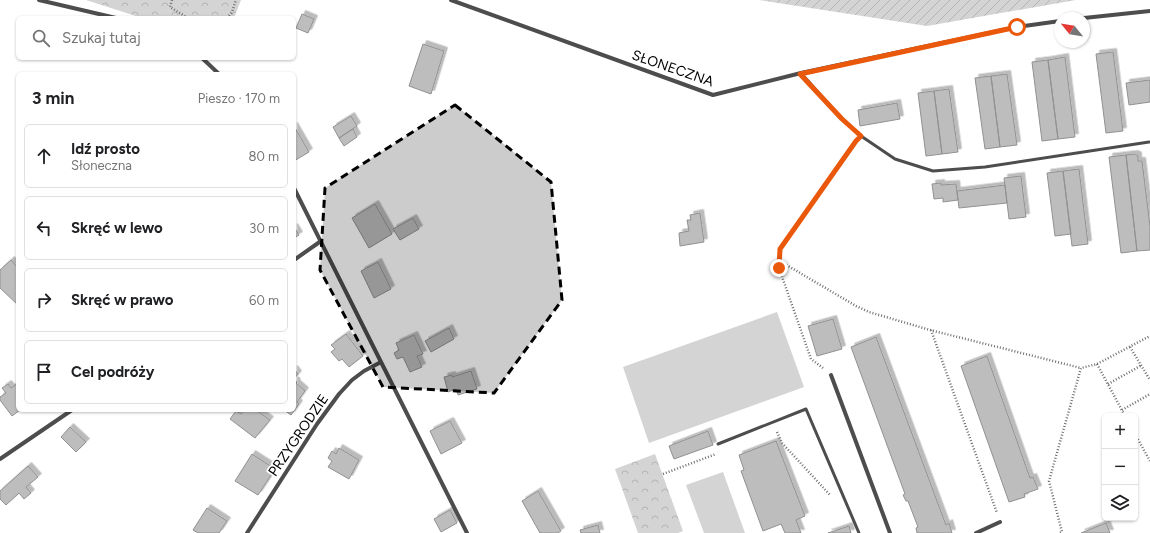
<!DOCTYPE html>
<html lang="pl">
<head>
<meta charset="utf-8">
<style>
	body { margin:0; font-family:Figtree,sans-serif; background:#f6f6f6; color:#202124 }
	.controls { position:absolute; right:12px; bottom:12px; display:grid; overflow:hidden; border-radius:6px; box-shadow:0 1px 3px #0004 }
	.controls button { width:36px; height:36px; display:grid; place-items:center; padding:0; border:0; border-bottom:1px solid #e0e0e0; background:#fff; color:#202124; font:20px sans-serif }
	.compass { position:absolute; left:1054px; top:12px; width:36px; height:36px; border-radius:50%; background:#fff; box-shadow:0 1px 3px #0004; rotate:300deg }
	.stop { position:absolute; width:12px; height:12px; margin:-9px; border:3px solid #ea580c; border-radius:50%; background:#fff }
	.stop.end { background:#ea580c; border-color:#fff; box-shadow:0 1px 4px #0008 }
	.list { margin:0; padding:0; list-style:none }
	h2 { display:flex; justify-content:space-between; align-items:center; height:52px; margin:0; padding:0 16px; font-size:17px }
	h2 small { font-size:13px; font-weight:400; color:#757577 }
	.list li { display:grid; grid-template-columns:26px 1fr auto; gap:12px; align-items:center; box-sizing:border-box; height:64px; margin:0 8px 8px; padding:0 8px; border:1px solid #e0e0e0; border-radius:6px }
	.list b { display:block; font-size:15px; white-space:nowrap }
	.list p { margin:0; font-size:13px; white-space:nowrap; color:#757577 }
	.list em { font-size:13px; font-style:normal; color:#757577 }
	.icon { flex:none; width:22px; height:22px; fill:none; stroke:currentColor; stroke-width:2; stroke-linecap:round; stroke-linejoin:round }
	.map { position:relative; flex:none; width:1150px; height:533px; overflow:hidden }
	.search { position:absolute; background:#fff; box-shadow:0 1px 3px #0004; left:16px; top:16px; width:280px; height:44px; display:flex; align-items:center; gap:10px; box-sizing:border-box; padding:0 14px; border-radius:6px; color:#757577; font-size:15px }
	.panel { position:absolute; background:#fff; box-shadow:0 1px 3px #0004; left:16px; top:72px; width:280px; height:340px; border-radius:6px }
	.map>svg:first-child { display:block }
</style>
</head>
<body>
<div class="map">
<svg width="1150" height="533" viewBox="0 0 1150 533">
	<defs>
		<pattern id="forest-crowns" width="20" height="18" patternUnits="userSpaceOnUse"><rect width="20" height="18" fill="#d4d4d4"/><path d="M2 6a3 3 0 1 1 6 0M12 15a3 3 0 1 1 6 0" fill="none" stroke="#b4b4b4"/></pattern>
		<pattern id="garden-furrows" width="10" height="10" patternUnits="userSpaceOnUse"><rect width="10" height="10" fill="#d4d4d4"/><path d="M-1 1l2-2M0 10L10 0M9 11l2-2" fill="none" stroke="#b4b4b4"/></pattern>
		<filter id="shadow"><feDropShadow dx="3.5" dy="-3.5" stdDeviation="0" flood-color="#0004"/></filter>
	</defs>
	<rect width="100%" height="100%" fill="#fff"/>
	<path fill="url(#forest-crowns)" d="M86 0H241L234 18H142Z
		M655 454 683 531 678 533H638L615 469Z"/>
	<path fill="url(#garden-furrows)" d="M759 0H1076L927 26Z"/>
	<path fill="#d4d4d4" d="M777 312 804 387 649 443 623 367Z
		M723 472 745 533H704L686 485Z"/>
	<path fill="#bdbdbd" stroke="#919191" filter="url(#shadow)" d="M302 14 314 19 308 33 296 28Z
		M423 44 444 51 431 94 409 86Z
		M1113 52 1123 131 1106 133 1096 54Z
		M1065 57 1075 137 1058 139 1048 60Z
		M1048 60 1058 139 1042 141 1032 62Z
		M1007 74 1017 145 1000 147 991 76Z
		M991 76 1000 147 985 149 975 78Z
		M1150 80V102L1129 105 1126 83Z
		M949 89 958 152 942 154 934 91Z
		M934 91 942 154 926 156 918 93Z
		M897 103 900 119 860 126 858 110Z
		M351 116 357 126 339 138 333 127Z
		M294 126 309 152 294 161Z
		M353 129 357 137 344 146 339 138Z
		M1135 154 1138 156V161H1142L1150 226V250L1137 251 1126 155Z
		M1126 155 1137 251 1121 253 1109 157Z
		M1079 169 1088 244 1072 246 1063 171Z
		M1063 171 1071 234 1055 236 1047 173Z
		M1021 176 1026 217 1009 219 1004 178Z
		M941 183V185L956 184 958 200 943 202V198L934 199 932 184Z
		M1005 185 1007 203 959 208 957 191Z
		M375 204 392 234 369 248 352 218Z
		M700 213 704 242 680 246 679 233 689 231 687 220H691L690 215Z
		M413 218 419 229 400 240 393 229Z
		M294 227 299 235 294 238Z
		M11 260 18 268V305L0 288V270Z
		M378 262 391 289 374 298 361 271Z
		M833 319 842 349 817 356 808 326Z
		M449 328 454 339 431 352 425 341Z
		M346 334 363 356 349 367 342 359 339 361 331 352 335 349 331 345Z
		M414 335 423 354 417 356 422 367 410 372 403 357 397 359 394 353 399 350 396 343Z
		M876 337 946 525 949 523 952 533H917L916 528 918 527 908 501H906L903 495 905 494 851 347Z
		M987 356 1030 478 1033 477 1038 489 1024 494 1025 497 1009 502 961 366Z
		M294 369 298 374 294 379Z
		M471 371 477 389 458 395 456 389 448 392 444 377 452 375V377Z
		M294 380 297 382 296 383 305 391 297 402 299 404 291 415 284 410H294Z
		M18 383V410H20L12 416 0 400V397L6 393 2 388 8 384 11 388Z
		M244 410H256L270 420 255 438 230 419 236 411 241 414Z
		M450 421 462 443 441 454 430 431Z
		M70 427 86 442 76 452 61 437Z
		M708 431 713 445 674 459 669 446Z
		M776 441 805 516 796 520 801 533H785L781 524 763 531 741 471 744 470 739 455Z
		M339 448 359 460 349 479 328 467 332 461 328 458 332 451 336 454Z
		M252 454 275 469 258 495 235 481Z
		M28 466 38 477 26 487 31 493 24 499 19 493 6 505 0 499V491Z
		M538 491 561 531 558 533H540L522 501Z
		M207 508 227 521 219 533H198L193 530Z
		M450 510 457 523 441 532 434 519Z
		M1106 523 1110 533H1081Z
		M598 525 600 533H581L580 530Z
		M849 526 851 533H828Z"/>
	<g fill="none" stroke-linecap="round" stroke-linejoin="round">
		<path stroke="#6f6f6f" stroke-width="2.5" stroke-dasharray="1 2" stroke-linecap="butt" d="M172 0 170 7 188 18
			M227 18 232 12 236 0
			M778 260 780 249 854 144
			M931 330 997 513
			M1130 347 1150 380
			M1097 364 1125 416
			M823 368 811 359 779 268 778 260 856 306 869 312 930 330 1081 368
			M1108 384 1142 365
			M1122 410 1150 394
			M777 432 782 443 830 495
			M1135 434 1150 461
			M663 474 716 454
			M1060 533 1062 532 1049 481 1081 368 1097 364 1150 336"/>
		<path stroke="#4d4d4d" stroke-width="3" d="M801 73 842 119 861 136 895 159 933 171 985 167 1149 142
			M718 444 806 409 859 533"/>
		<path stroke="#4d4d4d" stroke-width="4" d="M39 0 116 18
			M451 0 713 95 801 73 1017 27 1060 21
			M1084 18 1150 11
			M202 58 219 74
			M294 260 321 241
			M381 362 467 533
			M831 375 890 533
			M0 459 72 410
			M247 533 317 424 339 394 352 380 364 371 381 362 294 188
			M976 533 1000 522"/>
	</g>
	<g fill="none" stroke-linecap="round" stroke-linejoin="round">
		<path stroke="#ea580c" stroke-width="5" d="M779 268 780 249 856 141 861 136 842 119 800 74 1017 27"/>
	</g>
	<path fill="#000" fill-opacity="0.2" stroke="#000" stroke-width="3" stroke-dasharray="8 5" stroke-linejoin="round" d="M455 105 551 182 562 300 494 393 383 387 320 270 325 188Z"/>
	<g text-anchor="middle" stroke-width="3.5" stroke-linejoin="round" paint-order="stroke">
		<g font-size="14" fill="#000" stroke="#fff">
			<text transform="translate(673 68) rotate(19)" y="5">SŁONECZNA</text>
			<text transform="translate(298 435) rotate(-56)" y="5">PRZYGRODZIE</text>
		</g>
	</g>
</svg>
<div class="controls">
<button>+</button>
<button>−</button>
<button><svg class="icon" aria-label="layers" viewBox="0 0 24 24"><path d="M12 4l9 5-9 5-9-5zM3 14l9 5 9-5"/></svg></button>
</div>
<svg class="compass" viewBox="-18 -18 36 36"><path d="M0-13l5 13h-10z" fill="#e53935"/><path d="M0 13l5-13h-10z" fill="#757577"/></svg>
<div class="stop" style="left:1017px;top:27px"></div>
<div class="stop end" style="left:779px;top:268px"></div>
<div class="search"><svg class="icon" aria-label="search" viewBox="0 0 24 24"><circle cx="10" cy="10" r="6"/><path d="M15 15l6 6"/></svg>Szukaj tutaj</div>
<section class="panel">
<h2>3 min<small>Pieszo · 170 m</small></h2>
<ul class="list">
<li><svg class="icon" aria-label="ahead" viewBox="0 0 24 24"><path d="M12 20V5M6 11l6-6 6 6"/></svg><div><b>Idź prosto</b><p>Słoneczna</p></div><em>80 m</em></li>
<li><svg class="icon" aria-label="left" viewBox="0 0 24 24"><path d="M17 20v-9H6M10 6l-5 5 5 5"/></svg><div><b>Skręć w lewo</b></div><em>30 m</em></li>
<li><svg class="icon" aria-label="right" viewBox="0 0 24 24"><path d="M7 20v-9h11M14 6l5 5-5 5"/></svg><div><b>Skręć w prawo</b></div><em>60 m</em></li>
<li><svg class="icon" aria-label="arrive" viewBox="0 0 24 24"><path d="M6 21V4h12l-3 4 3 4H6"/></svg><div><b>Cel podróży</b></div></li>
</ul>
</section>
</div>
</body>
</html>
